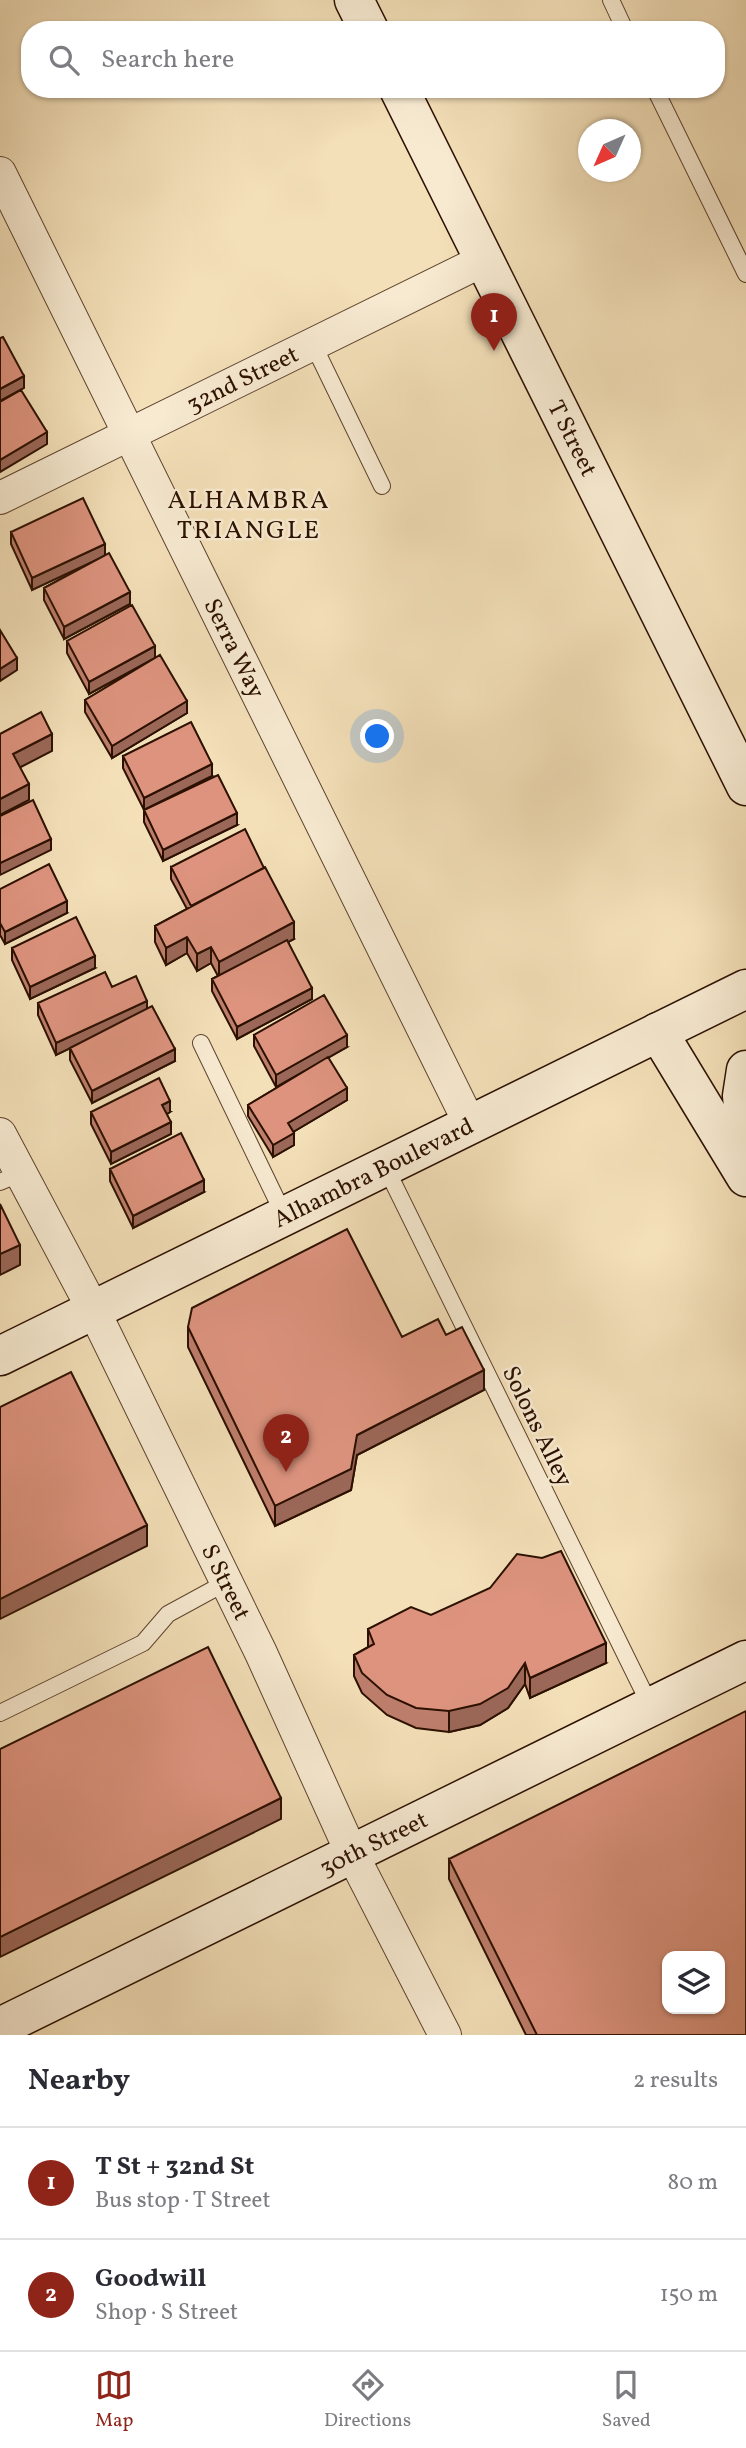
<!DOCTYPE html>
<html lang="en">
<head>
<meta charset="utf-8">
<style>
	body { margin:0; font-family:Vollkorn,serif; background:#f2f2f3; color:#2b2b33 }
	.controls { position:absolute; right:21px; bottom:21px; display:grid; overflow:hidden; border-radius:14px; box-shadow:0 2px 5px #0004 }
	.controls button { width:63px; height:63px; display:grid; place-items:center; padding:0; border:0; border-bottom:2px solid #e1e1e2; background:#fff; color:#2b2b33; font:35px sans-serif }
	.compass { position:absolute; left:578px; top:119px; width:63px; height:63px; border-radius:50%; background:#fff; box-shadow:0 2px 5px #0004; rotate:225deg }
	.you { position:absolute; left:378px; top:737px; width:24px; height:24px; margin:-18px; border:5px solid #fff; border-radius:50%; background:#1a73e8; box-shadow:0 0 0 10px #1a73e833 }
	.badge { display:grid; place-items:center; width:46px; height:46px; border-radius:50%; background:#8f2418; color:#fff; font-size:23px; font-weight:700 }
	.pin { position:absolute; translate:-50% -58px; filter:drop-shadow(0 2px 4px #0008) }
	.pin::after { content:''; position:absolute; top:37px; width:24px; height:21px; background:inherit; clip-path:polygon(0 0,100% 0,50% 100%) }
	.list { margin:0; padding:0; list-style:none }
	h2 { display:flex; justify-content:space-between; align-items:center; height:91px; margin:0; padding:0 28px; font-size:30px }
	h2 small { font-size:23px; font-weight:400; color:#7c7c81 }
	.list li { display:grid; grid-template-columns:46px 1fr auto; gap:21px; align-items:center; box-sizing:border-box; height:112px; padding:0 28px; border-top:2px solid #e1e1e2 }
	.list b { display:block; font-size:26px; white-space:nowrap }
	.list p { margin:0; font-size:23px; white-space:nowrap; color:#7c7c81 }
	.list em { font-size:23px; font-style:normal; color:#7c7c81 }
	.icon { flex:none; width:38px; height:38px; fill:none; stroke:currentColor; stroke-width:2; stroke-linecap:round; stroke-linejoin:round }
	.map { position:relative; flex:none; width:746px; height:2035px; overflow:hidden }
	.search { position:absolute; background:#fff; box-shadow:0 2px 5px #0004; left:21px; right:21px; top:21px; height:77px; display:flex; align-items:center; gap:18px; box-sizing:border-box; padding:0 24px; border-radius:28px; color:#7c7c81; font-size:26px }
	.sheet { height:315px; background:#fff }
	nav { display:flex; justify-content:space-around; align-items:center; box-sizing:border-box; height:98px; border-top:2px solid #e1e1e2; background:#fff; font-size:19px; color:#7c7c81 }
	nav a { display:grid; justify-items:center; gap:4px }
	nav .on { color:#8f2418 }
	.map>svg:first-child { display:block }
</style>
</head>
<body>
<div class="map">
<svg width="746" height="2035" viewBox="0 0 746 2035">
	<rect width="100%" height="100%" fill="#f3dfb8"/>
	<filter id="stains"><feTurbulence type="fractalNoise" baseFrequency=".00286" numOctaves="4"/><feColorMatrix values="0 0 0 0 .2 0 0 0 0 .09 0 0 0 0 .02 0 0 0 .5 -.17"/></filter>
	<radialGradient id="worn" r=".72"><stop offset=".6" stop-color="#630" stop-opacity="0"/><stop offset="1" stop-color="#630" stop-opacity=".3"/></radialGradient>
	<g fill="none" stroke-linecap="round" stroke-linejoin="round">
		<g stroke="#5e442e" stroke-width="18">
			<path id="lane" d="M611 0 625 30
				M655 89 746 274
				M313 344 382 486
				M201 1043 284 1215
				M385 1166 651 1707
				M0 1182 19 1174
				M0 1713 143 1643 168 1614 225 1583"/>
		</g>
		<g stroke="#5e442e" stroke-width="34">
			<g id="street">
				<path id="s1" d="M0 173 470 1124"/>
				<path id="s2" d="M0 498 484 260"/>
				<path id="s3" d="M0 1134 93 1309 261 1653 352 1854 445 2035"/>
			</g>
		</g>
		<g stroke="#2c1000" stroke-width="41">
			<g id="secondary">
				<path d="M354 0 369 30"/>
				<path id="s4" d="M399 89 746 786"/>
				<path d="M658 1032 746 1177"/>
				<path d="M746 1070 742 1096 746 1137"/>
				<path id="s5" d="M0 1356 746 989"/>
				<path id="s6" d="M0 2027 746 1660"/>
			</g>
		</g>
		<use href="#lane" stroke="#f7ead1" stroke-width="16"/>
		<use href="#street" stroke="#f7ead1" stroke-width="32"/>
		<use href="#secondary" stroke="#f7ead1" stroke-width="38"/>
	</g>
	<path fill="#be7e6c" stroke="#2c1000" stroke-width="2" d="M11 532 105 555 130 604 64 639 44 600V588L101 557 32 590 11 544Z
		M67 641 155 658 187 713 112 758 85 712V700L150 661 89 694 67 653Z
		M123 756 212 776 144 810 123 768Z
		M144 810 237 825 163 861 144 822Z
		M171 867 294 939 288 942 312 999 237 1039 212 991V979L218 976 211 963 197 971 187 953 166 965 155 942V926L187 909 171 879Z
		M0 889 67 913 5 944 0 935Z
		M12 948 95 968 30 999 12 960Z
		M112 987 147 1009 175 1061 92 1103 70 1060V1048L56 1055 38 1015V1003Z
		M254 1035 347 1047 328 1058 347 1100 293 1132 294 1145 273 1157 248 1116V1105L301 1073 276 1087 254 1046Z
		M91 1112H170L167 1114 171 1134 111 1164 91 1124Z
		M110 1169 204 1192 133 1228 110 1181Z
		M188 1327 402 1337 446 1335 484 1390 357 1455 351 1490 275 1526 188 1347Z
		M431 1615 606 1663 530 1698 525 1684 508 1708 480 1725 449 1732 416 1728 387 1715 362 1693 354 1676V1655L368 1647V1629Z
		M449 1859 746 2035H526L449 1879Z"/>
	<path fill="#9b6758" stroke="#2c1000" stroke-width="2" d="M24 376V388L0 401V389Z
		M47 432V444L0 472V460Z
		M105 544V556L32 590V578Z
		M130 592V604L64 639V627Z
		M155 646V658L89 694V682Z
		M17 658V670L0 681V669Z
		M187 701V713L112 758V746Z
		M52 734V751L13 771V754Z
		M212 764V776L144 810V798Z
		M29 784V800L0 815V799Z
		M237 813V825L163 861V850Z
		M51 839V850L0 875V863Z
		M67 901V913L5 944V932Z
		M294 922V939L219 979V962Z
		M187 937V953L166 965V948Z
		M211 947V963L197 971V954Z
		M95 956V968L30 999V987Z
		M312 988V999L237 1039V1027Z
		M147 1001V1012L56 1055V1043Z
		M347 1035V1047L276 1087V1075Z
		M175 1049V1061L92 1103V1091Z
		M347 1088V1100L288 1135V1123Z
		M170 1101V1112L162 1117V1105Z
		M171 1122V1134L111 1164V1152Z
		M294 1133V1145L273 1157V1145Z
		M204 1180V1192L133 1228V1216Z
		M20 1245V1265L0 1275V1254Z
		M484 1370V1390L357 1455 351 1490 275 1526V1506L357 1435Z
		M147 1525V1546L0 1619V1599Z
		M606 1643V1663L530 1698V1678Z
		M525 1663V1684L508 1708 480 1725 449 1732V1711Z
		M281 1798V1819L0 1957V1937Z"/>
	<path fill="#dd937e" stroke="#2c1000" stroke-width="2" fill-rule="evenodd" d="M3 337 24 376 0 389V338Z
		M21 390 47 432 0 460V402Z
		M83 498 105 544 32 578 11 532Z
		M109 553 130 592 64 627 44 588Z
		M132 605 155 646 89 682 67 641Z
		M0 630 17 658 0 669Z
		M160 655 187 701 112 746 85 700Z
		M41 712 52 734 13 754 29 784 0 799V734Z
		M191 722 212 764 144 798 123 756Z
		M218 775 237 813 163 850 144 810Z
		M33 800 51 839 0 863V816Z
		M245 829 264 868 191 906 171 867Z
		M49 864 67 901 5 932 0 923V889Z
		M265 867 294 922 219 962 211 947 197 954 187 937 166 948 155 926Z
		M76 917 95 956 30 987 12 948Z
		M287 940 312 988 237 1027 212 979Z
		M105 972 112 987 136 976 147 1001 56 1043 38 1003Z
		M324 995 347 1035 276 1075 254 1035Z
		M152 1006 175 1049 92 1091 70 1048Z
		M328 1057 347 1088 288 1123 294 1133 273 1145 248 1105Z
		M159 1078 170 1101 162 1105 171 1122 111 1152 91 1112Z
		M181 1133 204 1180 133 1216 110 1169Z
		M0 1204 20 1245 0 1254Z
		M347 1229 402 1337 438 1319 446 1335 462 1327 484 1370 357 1435 351 1469 275 1506 188 1327 192 1308Z
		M71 1372 147 1525 0 1599V1407Z
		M561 1551 606 1643 530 1678 525 1663 508 1688 480 1704 449 1711 416 1708 387 1695 362 1673 354 1655 374 1644 368 1629 411 1607 431 1615 490 1588 517 1554 542 1558Z
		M208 1647 281 1798 0 1937V1749Z
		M746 1711V2035H537L449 1859ZM667 1956H720V2009H667Z"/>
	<g text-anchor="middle" stroke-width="5" stroke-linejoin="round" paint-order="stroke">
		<g font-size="24" fill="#2c1000" stroke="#f7ead1">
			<text dy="8" stroke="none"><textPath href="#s2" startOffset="270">32nd Street</textPath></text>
			<text dy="8" stroke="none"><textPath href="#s4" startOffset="390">T Street</textPath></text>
			<text dy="8" stroke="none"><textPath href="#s1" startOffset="530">Serra Way</textPath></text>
			<text dy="8" stroke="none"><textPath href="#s5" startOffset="416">Alhambra Boulevard</textPath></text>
			<text transform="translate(538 1426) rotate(64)" y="8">Solons Alley</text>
			<text dy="8" stroke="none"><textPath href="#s3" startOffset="502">S Street</textPath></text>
			<text dy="8" stroke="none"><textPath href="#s6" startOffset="416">30th Street</textPath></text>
		</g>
		<g font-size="26" letter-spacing="2" fill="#2c1000" stroke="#f7ead1">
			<text x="249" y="508">ALHAMBRA<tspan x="249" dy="30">TRIANGLE</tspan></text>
		</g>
	</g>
	<rect width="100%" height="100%" filter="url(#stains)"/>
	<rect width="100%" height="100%" fill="url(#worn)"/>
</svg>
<div class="controls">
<button><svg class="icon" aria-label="layers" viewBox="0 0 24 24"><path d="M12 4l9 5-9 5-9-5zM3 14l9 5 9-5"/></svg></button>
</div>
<svg class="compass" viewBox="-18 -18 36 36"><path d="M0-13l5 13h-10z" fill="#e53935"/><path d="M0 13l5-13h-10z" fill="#7c7c81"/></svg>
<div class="you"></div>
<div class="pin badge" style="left:494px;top:351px">1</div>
<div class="pin badge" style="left:286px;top:1472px">2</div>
<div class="search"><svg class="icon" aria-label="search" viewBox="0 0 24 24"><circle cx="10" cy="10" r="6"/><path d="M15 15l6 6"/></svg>Search here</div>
</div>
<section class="sheet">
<h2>Nearby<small>2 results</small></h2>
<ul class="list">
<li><span class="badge">1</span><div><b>T St + 32nd St</b><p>Bus stop · T Street</p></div><em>80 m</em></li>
<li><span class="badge">2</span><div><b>Goodwill</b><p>Shop · S Street</p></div><em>150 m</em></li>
</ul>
</section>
<nav>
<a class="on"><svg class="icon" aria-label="map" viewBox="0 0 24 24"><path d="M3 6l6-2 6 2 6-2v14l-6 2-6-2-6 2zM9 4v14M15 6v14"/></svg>Map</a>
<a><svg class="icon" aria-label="directions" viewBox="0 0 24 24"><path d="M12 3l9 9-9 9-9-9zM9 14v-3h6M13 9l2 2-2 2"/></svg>Directions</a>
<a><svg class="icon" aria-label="saved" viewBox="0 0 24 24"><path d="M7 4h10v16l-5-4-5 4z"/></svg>Saved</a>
</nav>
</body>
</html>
